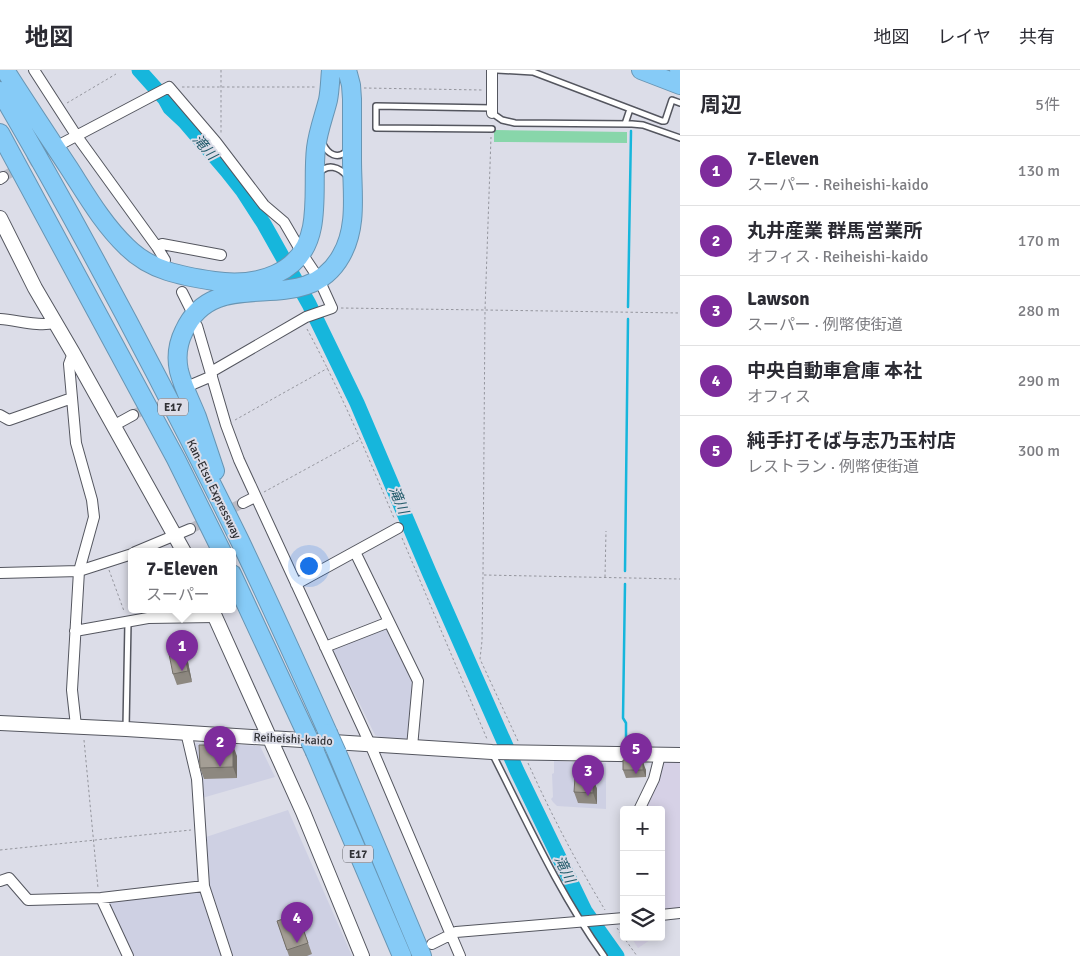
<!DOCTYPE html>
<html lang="ja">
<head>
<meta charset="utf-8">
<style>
	body { margin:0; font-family:Signika,"Noto Sans JP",sans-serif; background:#f2f2f3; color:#2b2b33 }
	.controls { position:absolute; right:15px; bottom:15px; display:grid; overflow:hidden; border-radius:5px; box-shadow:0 2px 12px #0003 }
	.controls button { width:45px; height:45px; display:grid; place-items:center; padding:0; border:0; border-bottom:1px solid #e1e1e2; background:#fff; color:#2b2b33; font:25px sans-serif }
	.you { position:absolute; left:308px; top:495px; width:18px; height:18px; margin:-12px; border:4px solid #fff; border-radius:50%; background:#1a73e8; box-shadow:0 0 0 8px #1a73e833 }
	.badge { display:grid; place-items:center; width:32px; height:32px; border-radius:50%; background:#7e2c9c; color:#fff; font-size:16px; font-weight:700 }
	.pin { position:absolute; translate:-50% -41px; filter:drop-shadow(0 1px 2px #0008) }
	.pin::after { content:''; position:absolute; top:26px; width:18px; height:15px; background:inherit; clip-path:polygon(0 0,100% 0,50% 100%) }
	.popup { position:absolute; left:128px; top:478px; width:108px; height:65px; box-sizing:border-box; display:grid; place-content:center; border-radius:5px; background:#fff; filter:drop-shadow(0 1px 4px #0005); font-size:16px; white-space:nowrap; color:#7c7c81 }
	.popup b { font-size:19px; color:#2b2b33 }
	.popup::after { content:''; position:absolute; left:50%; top:100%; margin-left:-10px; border:10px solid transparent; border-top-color:#fff }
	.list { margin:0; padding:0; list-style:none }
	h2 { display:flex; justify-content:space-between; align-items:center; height:65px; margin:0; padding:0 20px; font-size:21px }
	h2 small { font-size:16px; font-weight:400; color:#7c7c81 }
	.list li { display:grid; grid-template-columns:32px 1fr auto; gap:15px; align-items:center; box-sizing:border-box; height:70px; padding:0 20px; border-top:1px solid #e1e1e2 }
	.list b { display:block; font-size:19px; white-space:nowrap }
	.list p { margin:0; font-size:16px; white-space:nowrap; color:#7c7c81 }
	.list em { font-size:16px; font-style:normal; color:#7c7c81 }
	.icon { flex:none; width:28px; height:28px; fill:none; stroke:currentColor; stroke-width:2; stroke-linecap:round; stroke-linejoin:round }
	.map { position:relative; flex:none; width:680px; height:886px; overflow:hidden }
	header { display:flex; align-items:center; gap:30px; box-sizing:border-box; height:70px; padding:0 25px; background:#fff; border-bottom:1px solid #e1e1e2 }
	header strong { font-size:24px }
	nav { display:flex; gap:28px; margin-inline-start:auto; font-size:18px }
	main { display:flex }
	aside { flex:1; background:#fff }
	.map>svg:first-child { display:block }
</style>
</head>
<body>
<header>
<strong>地図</strong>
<nav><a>地図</a><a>レイヤ</a><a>共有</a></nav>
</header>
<main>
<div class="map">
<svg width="680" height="886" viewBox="0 0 680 886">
	<rect width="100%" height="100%" fill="#dcdde8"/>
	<path fill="#ced0e3" d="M389 557 415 611 410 670 383 668 375 665 332 578Z
		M197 673 260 676 275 707 202 728 195 674Z
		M554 691 606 693V739L557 736 553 732 551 729 553 727 552 704 554 703Z
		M288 740 352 886H230L208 816 206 767Z
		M198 821 201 822 222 886H134L109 833 110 829Z"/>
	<path fill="#d6d1e6" d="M662 691 680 692V839L661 840V740H642Z
		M631 867H653V868L638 878Z"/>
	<path fill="#88d6aa" d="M496 60 627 62V73L494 72V62Z"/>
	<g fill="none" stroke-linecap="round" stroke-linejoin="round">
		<path stroke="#16b6dc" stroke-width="2.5" d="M628 237 631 61
			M625 501 628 249
			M625 514 623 648 626 653V679"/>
		<path stroke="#16b6dc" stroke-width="15" d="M139 0 165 29 170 38 185 52 227 101 242 120 264 154 309 234 357 333 429 502 517 701 585 841 617 886"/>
		<path stroke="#babbc4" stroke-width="10" stroke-dasharray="10 5" stroke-linecap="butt" d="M3 107 43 84
			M133 345 188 317
			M190 459 243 433"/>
		<g stroke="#54565f" stroke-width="8">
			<path id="lane" d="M497 0 533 2 662 51H665L672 30 680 33
				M492 43 502 50 515 53 632 54 643 55 680 68
				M625 54 630 39
				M492 59 376 58V36L492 38
				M323 74C328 84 337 90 347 81
				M319 103C328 93 339 97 347 106
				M126 658 128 552
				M492 683C527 752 559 823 604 886"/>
		</g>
		<g stroke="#54565f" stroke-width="12">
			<path id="street" d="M34 0 76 65 157 177 165 190
				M492 0V43
				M61 74 169 17 216 72 264 135 284 152 298 176
				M0 109 3 107
				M157 177 162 174 221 185
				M305 188 315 203
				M182 222 190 238
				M0 249C17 250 38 257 54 253
				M197 256 226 355 239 390 370 674 460 886
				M73 283 69 294 76 373 92 430 94 447 79 501 72 620 76 656
				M211 302 306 247 332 238 322 216
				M191 315 212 306
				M0 345 9 350 72 328
				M113 356 133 345
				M243 433 255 427
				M135 482 190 459
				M355 482 418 611 412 677
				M0 503 79 501 132 484
				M296 514 398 458
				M75 561 148 548 215 547
				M325 577 389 552
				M186 662 197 709 204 816 227 886
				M639 740 654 709 660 685
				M0 811 9 808 28 830 101 828 204 816
				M101 828 128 886
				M661 845 680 843
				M432 874 456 862 624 848"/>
		</g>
		<g stroke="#54565f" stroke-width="16">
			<path id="secondary" d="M0 148 35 218 73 283 184 482
				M212 540 303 742 362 886
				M0 653 126 659 492 682 680 685"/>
		</g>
		<g stroke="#6895b3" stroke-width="20">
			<path id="highway" d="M5 0C26 33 48 66 69 98 87 126 103 154 127 177 151 201 182 206 214 211 256 217 303 205 312 157 317 131 313 104 316 78 318 61 324 46 328 30 330 20 330 10 331 0
				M641 0 680 15
				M679 0H680
				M0 21C86 168 165 318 240 471 270 534 299 598 328 663
				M0 63 176 389 222 482
				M215 401C209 383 203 365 197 347 191 332 183 317 179 301 176 287 178 273 184 261 216 190 304 252 341 186 358 157 352 122 352 90 352 70 352 50 352 29L351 15 347 0
				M232 504 306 663
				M315 682 402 886
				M337 683 422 886"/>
		</g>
		<path stroke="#95969e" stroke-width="1" stroke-dasharray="2.5 2.5" stroke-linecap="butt" d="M221 0V63
			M182 17H316
			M364 18 482 20
			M67 33 116 4
			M341 238 485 240 491 67
			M307 259C340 320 367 384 394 448
			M235 350 328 298
			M264 422 361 369
			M402 468 487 669
			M109 500 124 541
			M484 505 680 509
			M605 507 606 461
			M84 670 98 818
			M518 671 480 589 482 571 483 505 485 240 680 243
			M528 693C551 744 576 792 605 840
			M0 780 191 760
			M617 858 637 886"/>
		<use href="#lane" stroke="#fff" stroke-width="5"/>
		<use href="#street" stroke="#fff" stroke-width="10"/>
		<use href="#secondary" stroke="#fff" stroke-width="14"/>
		<use href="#highway" stroke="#86cbf7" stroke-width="18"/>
		<g stroke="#6895b3" stroke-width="20" stroke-linecap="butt">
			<path id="highway-bridge" d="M306 663 315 682
				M328 663 337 683"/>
		</g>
		<use href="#highway-bridge" stroke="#86cbf7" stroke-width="18"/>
	</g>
	<path fill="#8d8880" d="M183 576 187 587 192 612 177 615 173 604Z
		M237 686V708L204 709 200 698Z
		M636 689 637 692 646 700V707L626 708 623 700Z
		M593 708 597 719V734L578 733 574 722Z
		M298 844 312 884 307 886H289L277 851Z"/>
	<path fill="#736f68" d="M183 576 187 587 192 612 188 601Z
		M233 675 237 686V708L233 697Z
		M643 692 646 700V707L643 700Z
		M593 708 597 719V734L593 723Z"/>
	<path fill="#a49e95" stroke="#736f68" d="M183 576 188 601 173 604 168 579Z
		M199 675H233V697L200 698Z
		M636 689V692H643V700H623V690Z
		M575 707 593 708V723L574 722Z
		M298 844 308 873 287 880 277 851Z"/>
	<g text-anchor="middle" stroke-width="4" stroke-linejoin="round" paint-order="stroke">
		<g fill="#dcdde8" stroke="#64656b" stroke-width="1">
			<rect x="158" y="328.5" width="30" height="17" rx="4"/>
			<rect x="343" y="775.5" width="30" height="17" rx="4"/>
		</g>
		<g font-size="11" font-weight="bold" fill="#303135">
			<text x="173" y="341">E17</text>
			<text x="358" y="788">E17</text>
		</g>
		<g font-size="12" fill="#303135" stroke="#dcdde8">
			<text transform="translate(214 419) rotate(64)" y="4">Kan-Etsu Expressway</text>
			<text transform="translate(293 669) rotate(3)" y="4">Reiheishi-kaido</text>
		</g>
		<g font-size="14" font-style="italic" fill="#245c6c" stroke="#dcdde8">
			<text transform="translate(205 77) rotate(49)" y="5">滝川</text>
			<text transform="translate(399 430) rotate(67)" y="5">滝川</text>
			<text transform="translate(565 799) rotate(64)" y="5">滝川</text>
		</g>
	</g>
</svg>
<div class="controls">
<button>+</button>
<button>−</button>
<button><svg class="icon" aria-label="layers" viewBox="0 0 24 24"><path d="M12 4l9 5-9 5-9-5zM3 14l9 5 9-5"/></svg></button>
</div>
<div class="you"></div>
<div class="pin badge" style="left:182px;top:601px">1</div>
<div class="popup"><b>7-Eleven</b>スーパー</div>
<div class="pin badge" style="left:220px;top:697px">2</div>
<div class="pin badge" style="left:588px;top:726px">3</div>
<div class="pin badge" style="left:297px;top:873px">4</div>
<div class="pin badge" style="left:636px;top:704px">5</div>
</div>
<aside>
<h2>周辺<small>5件</small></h2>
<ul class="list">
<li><span class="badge">1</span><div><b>7-Eleven</b><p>スーパー · Reiheishi-kaido</p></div><em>130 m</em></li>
<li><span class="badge">2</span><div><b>丸井産業 群馬営業所</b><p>オフィス · Reiheishi-kaido</p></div><em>170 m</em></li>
<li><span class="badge">3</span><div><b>Lawson</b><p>スーパー · 例幣使街道</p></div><em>280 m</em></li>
<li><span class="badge">4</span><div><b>中央自動車倉庫 本社</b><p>オフィス</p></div><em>290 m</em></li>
<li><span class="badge">5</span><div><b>純手打そば与志乃玉村店</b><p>レストラン · 例幣使街道</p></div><em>300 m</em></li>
</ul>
</aside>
</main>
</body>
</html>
